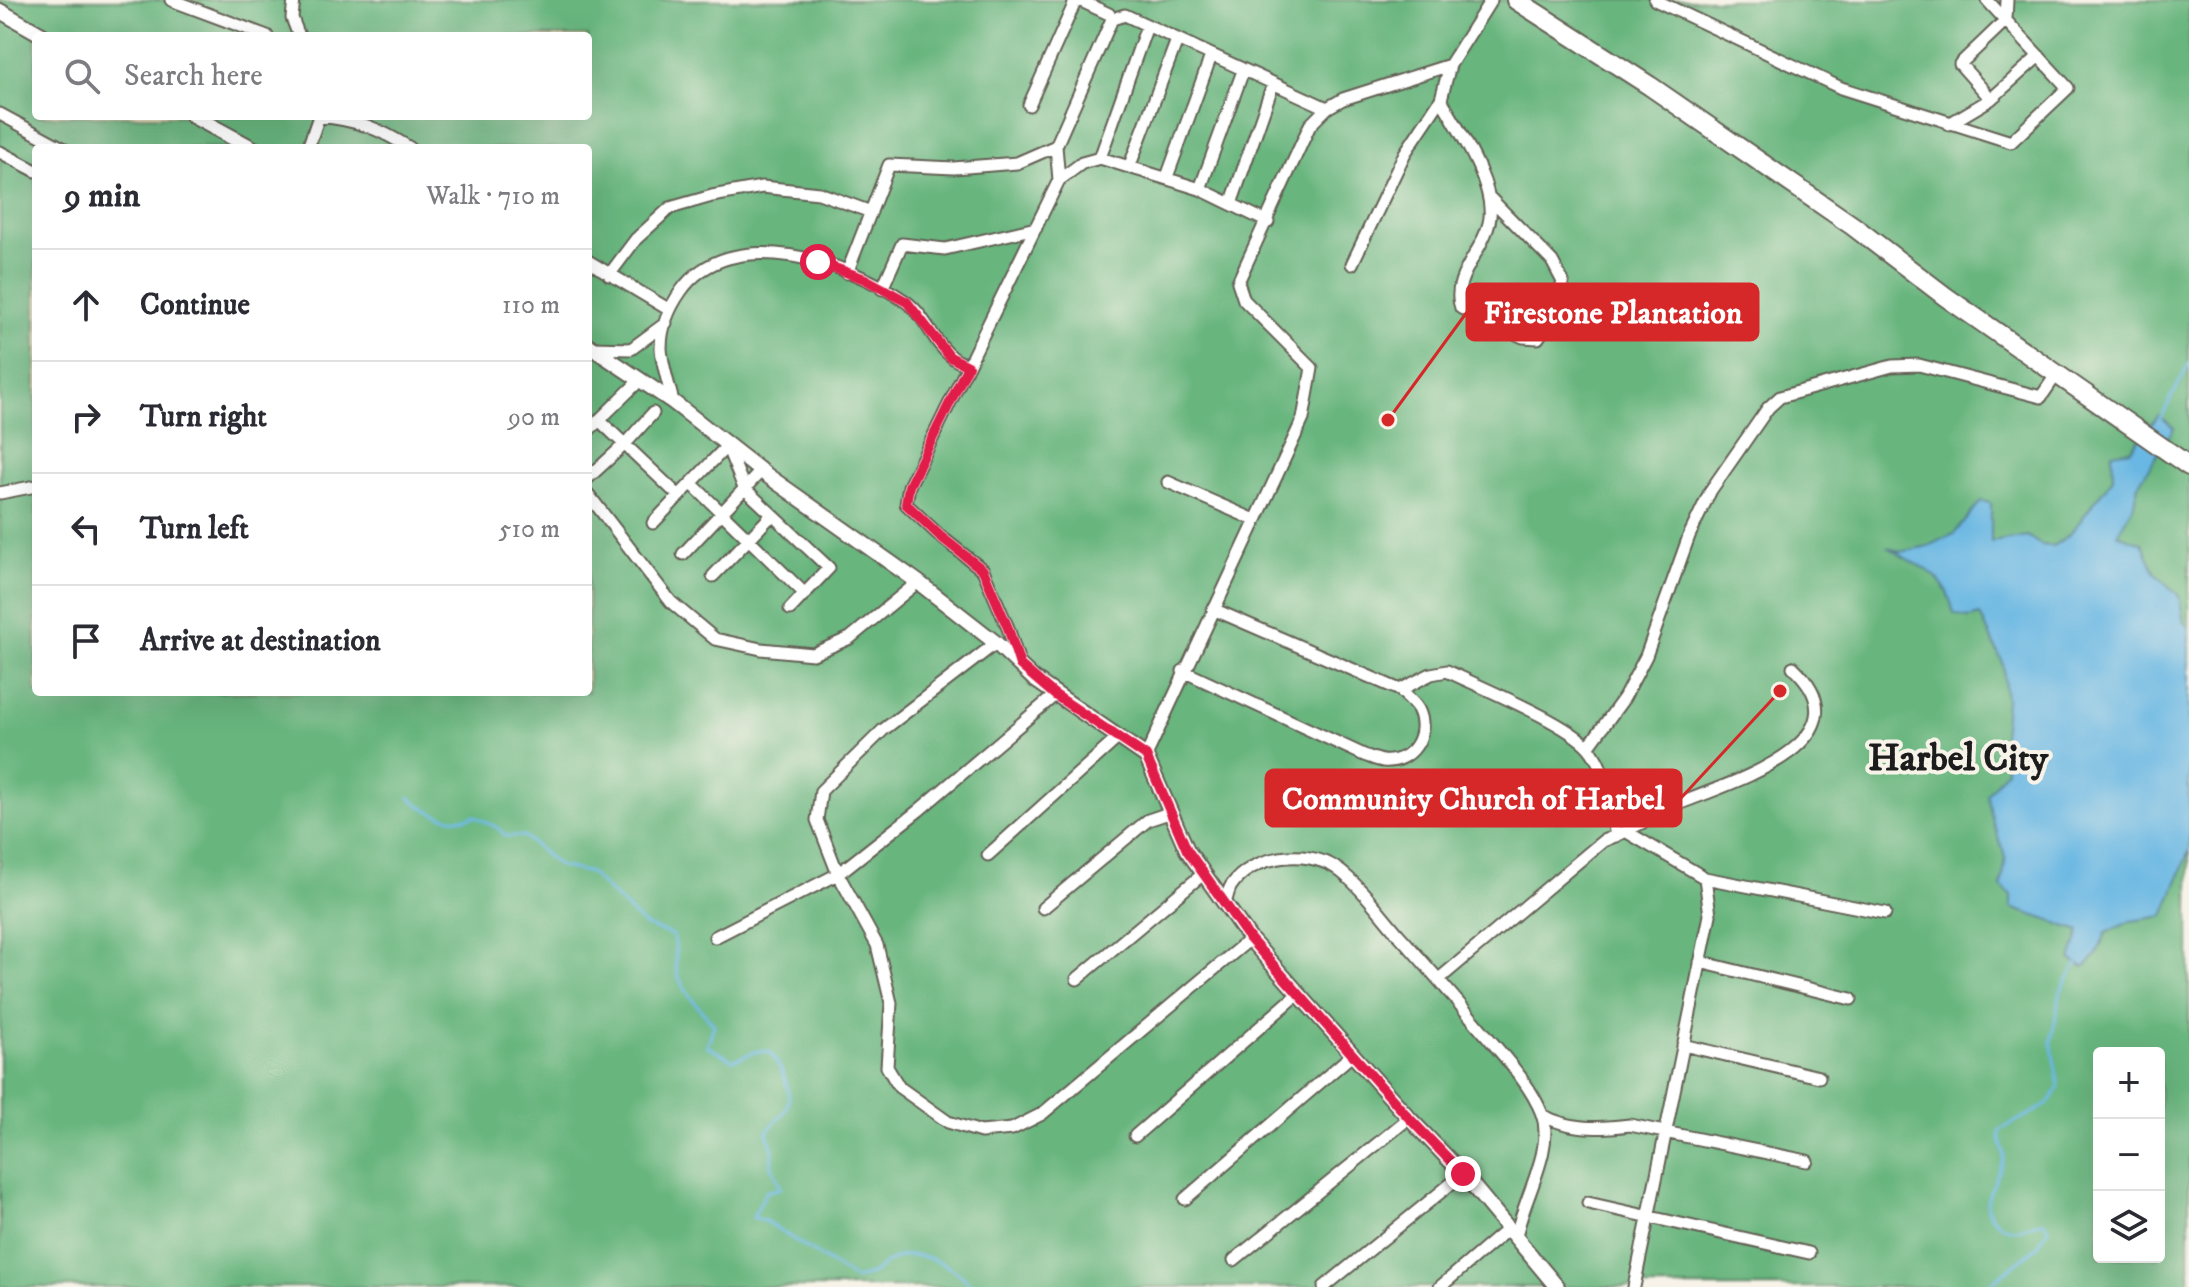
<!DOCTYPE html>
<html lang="en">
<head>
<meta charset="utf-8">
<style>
	body { margin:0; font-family:"IM FELL DW Pica",serif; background:#f2f2f3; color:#2b2b33 }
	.controls { position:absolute; right:24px; bottom:24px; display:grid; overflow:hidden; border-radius:8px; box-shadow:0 8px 32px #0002 }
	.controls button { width:72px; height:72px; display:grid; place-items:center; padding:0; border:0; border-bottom:2px solid #e1e1e2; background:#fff; color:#2b2b33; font:40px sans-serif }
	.stop { position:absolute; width:24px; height:24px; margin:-18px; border:6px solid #e11d48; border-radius:50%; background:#fff }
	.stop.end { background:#e11d48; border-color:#fff; box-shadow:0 2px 8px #0008 }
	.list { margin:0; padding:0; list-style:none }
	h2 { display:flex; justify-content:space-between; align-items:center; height:104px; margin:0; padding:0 32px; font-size:34px }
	h2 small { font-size:26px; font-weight:400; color:#7c7c81 }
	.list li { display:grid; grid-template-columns:52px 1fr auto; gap:24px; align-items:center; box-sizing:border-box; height:112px; padding:0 32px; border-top:2px solid #e1e1e2 }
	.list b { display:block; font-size:30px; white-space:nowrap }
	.list em { font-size:26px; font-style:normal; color:#7c7c81 }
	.icon { flex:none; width:44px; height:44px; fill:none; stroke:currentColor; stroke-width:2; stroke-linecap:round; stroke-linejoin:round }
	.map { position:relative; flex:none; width:2189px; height:1287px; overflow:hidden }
	.search { position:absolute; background:#fff; box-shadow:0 8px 32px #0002; left:32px; top:32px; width:560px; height:88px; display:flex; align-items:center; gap:20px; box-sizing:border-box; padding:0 28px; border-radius:8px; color:#7c7c81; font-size:30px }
	.panel { position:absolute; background:#fff; box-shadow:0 8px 32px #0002; left:32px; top:144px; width:560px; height:552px; border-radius:8px }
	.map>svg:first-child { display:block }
</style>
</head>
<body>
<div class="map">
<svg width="2189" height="1287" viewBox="0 0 2189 1287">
	<rect width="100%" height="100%" fill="#f7f3e8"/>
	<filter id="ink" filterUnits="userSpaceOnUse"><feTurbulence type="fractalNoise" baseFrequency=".0125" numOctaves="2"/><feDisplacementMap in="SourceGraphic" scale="16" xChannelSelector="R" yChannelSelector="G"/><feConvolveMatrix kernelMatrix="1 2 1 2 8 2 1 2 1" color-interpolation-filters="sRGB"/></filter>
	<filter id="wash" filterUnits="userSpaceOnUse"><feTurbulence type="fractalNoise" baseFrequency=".006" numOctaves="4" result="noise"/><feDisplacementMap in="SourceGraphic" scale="32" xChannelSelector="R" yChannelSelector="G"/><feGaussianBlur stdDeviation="1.8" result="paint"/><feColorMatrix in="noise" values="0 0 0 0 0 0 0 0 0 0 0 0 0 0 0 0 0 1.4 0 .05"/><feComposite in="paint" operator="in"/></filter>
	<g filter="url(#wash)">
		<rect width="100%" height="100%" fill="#eae0bd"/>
		<path fill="#68b57e" stroke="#42684d" stroke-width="2" fill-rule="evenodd" d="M0 0H2189V1287H0ZM36 36H588V116H36ZM36 148H588V692H36ZM2099 1053H2159V1257H2099Z"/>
		<path fill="#69b7e3" stroke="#426a80" stroke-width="2" d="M2159 415 2174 428 2138 485 2133 507 2117 534 2142 543 2156 574 2179 596 2184 623 2189 626V850L2164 916 2131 921 2106 933 2096 956 2084 967 2071 960 2080 931 2011 908V896L2001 886 2006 858 1993 823 1987 794 2006 770 2003 736 2006 701 2003 663 1980 615 1969 618 1954 614C1944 567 1922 571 1887 547L1900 552 1928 546 1954 534 1981 501 1991 503V542L2027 536 2041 545 2053 546 2070 534 2113 478 2112 453 2130 450Z"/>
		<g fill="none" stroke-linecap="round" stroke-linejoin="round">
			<path stroke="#69b7e3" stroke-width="3" d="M2161 418 2189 364
				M409 797C426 812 452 824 474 816L498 828 506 836H524L559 866 590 873 644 925 673 935C678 949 674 953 676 966 679 989 700 1008 714 1025L707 1046 733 1060 758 1051 770 1052C779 1064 794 1092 787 1107 784 1116 772 1123 767 1133L773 1150 771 1164 781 1188 766 1192 753 1217 767 1222 855 1279C876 1275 872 1272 888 1262 914 1244 955 1266 973 1287
				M1986 1287 2038 1246 2048 1228 2044 1222C2033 1221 2025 1229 2015 1229 2009 1229 2003 1226 1998 1223 1971 1202 2004 1178 2004 1154 2003 1145 1998 1142 2000 1130L2047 1105 2059 1087 2051 1042 2061 990 2077 964"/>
		</g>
	</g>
	<g filter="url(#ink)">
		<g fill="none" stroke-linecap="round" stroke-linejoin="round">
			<g stroke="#646154" stroke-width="15">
				<path id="minor" d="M171 0 267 36
					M294 0 292 18 299 36
					M1079 0 1109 14 1112 19
					M1655 0 1841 88 2011 142 2068 88 1987 0
					M1441 99C1458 129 1498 188 1489 223 1483 252 1450 278 1461 308L1523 337 1538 338 1553 316 1563 282 1552 261 1489 197
					M1991 99 1960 64 2006 20 2007 0
					M1029 105 1076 0
					M0 114 63 148
					M319 116C358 120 378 128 410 148
					M1949 124 1991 99 2039 56
					M308 148 319 116
					M0 152 36 171
					M1100 158 1147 26
					M1130 165 1177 40
					M1167 177 1211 56
					M1059 180 1056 146 1112 19 1125 15 1327 108
					M1200 189 1243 71
					M1231 204 1273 84
					M588 261 668 309
					M1352 264 1405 153 1441 99 1450 65
					M847 273 889 165 954 168 1017 163 1056 146
					M609 275 636 239 670 208 712 196 762 187 819 193 871 212
					M882 289 902 244 945 249 1036 228
					M593 348 631 349 666 323
					M673 402C669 385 662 365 661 348 661 327 669 308 681 291 729 222 848 262 905 301 925 314 933 343 952 357 956 361 963 363 968 366
					M599 420 679 496
					M588 431 639 381
					M588 478 625 444 653 413
					M1168 482 1255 520
					M691 483 805 594
					M0 493 36 486
					M588 494 671 602 715 639 761 649 813 654 850 638 918 582
					M653 523 727 446 744 488 829 568 790 609
					M683 554 761 471
					M713 576 772 515
					M996 643 883 730 821 791 817 820 838 874 877 945 891 1003 887 1067 899 1087 948 1122 981 1132 1012 1129 1042 1114 1250 939
					M1020 665 1008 628 983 570 940 536 906 504 909 486 1059 180 1082 163 1100 158 1200 189 1268 222
					M1183 671 1364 755C1370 757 1377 760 1383 761 1412 764 1431 734 1418 709 1414 702 1406 696 1400 690L1213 609
					M1400 690 1431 674 1447 671C1480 687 1568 723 1589 748 1608 771 1610 808 1616 836
					M1588 747 1624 698 1646 656 1689 536 1711 490 1768 408 1780 397 1892 366 1919 365 2041 397 2056 375
					M1146 756 1303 419 1312 368 1244 300 1238 282 1310 125 1327 108 1343 99 1450 65 1491 0
					M1627 832 1705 878 1885 913
					M988 855 1120 736
					M1225 903C1227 898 1228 891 1231 886 1252 855 1306 848 1336 868 1360 885 1379 912 1398 934 1428 967 1457 1001 1486 1035 1506 1059 1530 1084 1542 1114 1555 1149 1522 1201 1516 1237
					M1043 908 1148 820 1169 813
					M715 937 838 874 918 811 1055 695
					M1700 962 1851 999
					M1077 979 1203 874
					M1439 979 1603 841C1630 831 1654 815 1681 803 1732 782 1872 741 1793 667
					M1683 1045 1819 1077
					M1542 1115C1570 1130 1599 1129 1630 1125L1807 1161
					M1135 1136 1298 994
					M1185 1199 1353 1054
					M1588 1203 1809 1253
					M1234 1260 1409 1118
					M1324 1287 1463 1174
					M1440 1287 1509 1228
					M1634 1287 1710 915 1705 878"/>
			</g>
			<g stroke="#646154" stroke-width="18">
				<path id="tertiary" d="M0 11 44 36
					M193 116 252 148
					M588 345 673 402 761 471 918 582 996 643 1034 679 1146 756 1187 850 1250 939 1409 1118 1463 1174 1557 1287"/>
			</g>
			<g stroke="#646154" stroke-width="22">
				<path id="primary" d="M1516 0 1650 86 1853 226 1946 297 2189 466"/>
			</g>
			<use href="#minor" stroke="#fff" stroke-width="11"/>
			<use href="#tertiary" stroke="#fff" stroke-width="14"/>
			<use href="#primary" stroke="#fff" stroke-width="18"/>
		</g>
	</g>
	<g fill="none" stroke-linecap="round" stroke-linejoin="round" filter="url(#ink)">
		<path stroke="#e11d48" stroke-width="10" d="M818 262 865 279 907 302 950 357 968 366 909 486 906 504 940 536 983 570 1008 628 1020 665 1055 695 1146 756 1187 850 1250 939 1409 1118 1463 1174"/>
	</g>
	<g text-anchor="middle" stroke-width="8" stroke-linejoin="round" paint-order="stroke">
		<g font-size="38" font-weight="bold" fill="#1c1c1c" stroke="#f7f3e8">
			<text x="1958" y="770">Harbel City</text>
		</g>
	</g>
	<path fill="none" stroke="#d62828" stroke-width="3" d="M1388 420L1467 312M1780 691L1681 798"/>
	<g fill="#d62828" stroke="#f7f3e8" stroke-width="3">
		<circle cx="1388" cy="420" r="8"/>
		<circle cx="1780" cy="691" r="8"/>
	</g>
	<g fill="#d62828" stroke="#d62828" stroke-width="3">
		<rect x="1467" y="284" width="291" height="56" rx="8"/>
		<rect x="1266" y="770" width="415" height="56" rx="8"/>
	</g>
	<g font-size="32" text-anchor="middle" font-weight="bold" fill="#fff">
		<text x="1613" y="323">Firestone Plantation</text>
		<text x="1473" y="809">Community Church of Harbel</text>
	</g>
</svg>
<div class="controls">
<button>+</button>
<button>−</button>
<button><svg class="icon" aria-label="layers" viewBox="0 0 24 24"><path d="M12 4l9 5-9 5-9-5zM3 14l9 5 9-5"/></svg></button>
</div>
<div class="stop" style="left:818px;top:262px"></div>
<div class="stop end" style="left:1463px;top:1174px"></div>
<div class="search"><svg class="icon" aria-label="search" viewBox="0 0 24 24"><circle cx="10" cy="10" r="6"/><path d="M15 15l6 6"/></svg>Search here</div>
<section class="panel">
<h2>9 min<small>Walk · 710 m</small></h2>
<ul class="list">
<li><svg class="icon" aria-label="ahead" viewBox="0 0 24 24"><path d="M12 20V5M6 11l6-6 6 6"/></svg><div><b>Continue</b></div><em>110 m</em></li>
<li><svg class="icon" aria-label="right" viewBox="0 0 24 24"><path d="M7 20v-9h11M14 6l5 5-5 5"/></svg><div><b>Turn right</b></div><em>90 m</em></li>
<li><svg class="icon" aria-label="left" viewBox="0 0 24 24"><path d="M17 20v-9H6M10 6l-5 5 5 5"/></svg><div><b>Turn left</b></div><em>510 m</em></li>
<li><svg class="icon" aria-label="arrive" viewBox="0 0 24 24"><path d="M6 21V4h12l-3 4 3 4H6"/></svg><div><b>Arrive at destination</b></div></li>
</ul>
</section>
</div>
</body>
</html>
